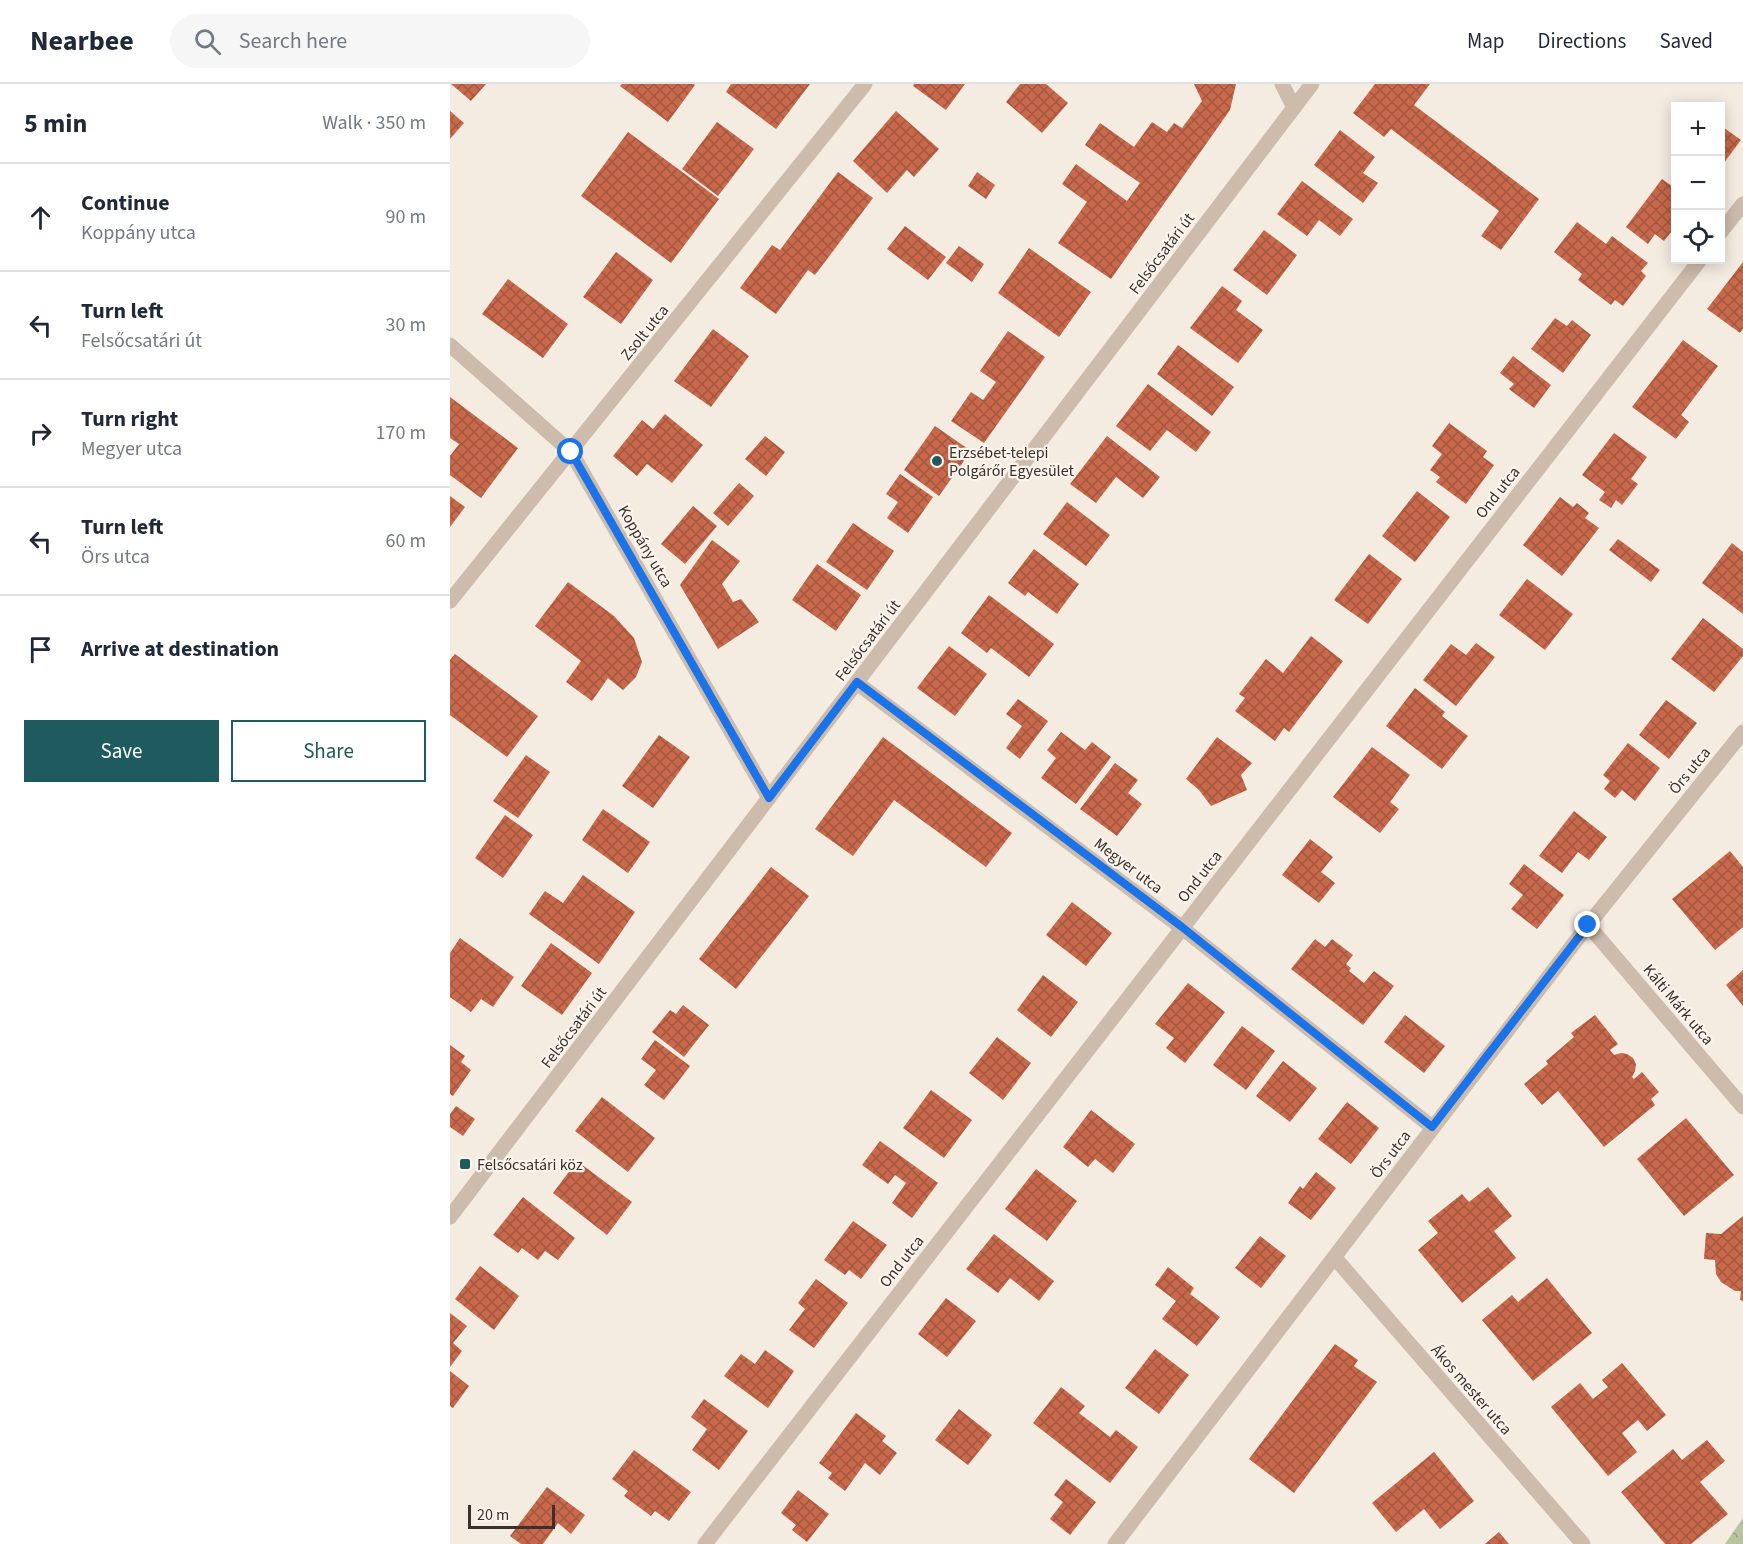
<!DOCTYPE html>
<html lang="en">
<head>
<meta charset="utf-8">
<style>
	body { margin:0; font-family:"Source Sans 3",sans-serif; background:#f6f6f7; color:#1f2937 }
	.controls { position:absolute; right:18px; top:18px; display:grid; overflow:hidden; border-radius:0px; box-shadow:0 3px 15px #0003 }
	.controls button { width:54px; height:54px; display:grid; place-items:center; padding:0; border:0; border-bottom:2px solid #e0e1e3; background:#fff; color:#1f2937; font:30px sans-serif }
	.scale { position:absolute; left:18px; bottom:15px; width:87px; box-sizing:border-box; padding-left:6px; border:3px solid #3b302b; border-top:0; font-size:16px; line-height:21px; white-space:nowrap; color:#3b302b; -webkit-text-stroke:4px #fbf5ee; paint-order:stroke }
	.stop { position:absolute; width:18px; height:18px; margin:-14px; border:4px solid #1a73e8; border-radius:50%; background:#fff }
	.stop.end { background:#1a73e8; border-color:#fff; box-shadow:0 2px 6px #0008 }
	.list { margin:0; padding:0; list-style:none }
	h2 { display:flex; justify-content:space-between; align-items:center; height:78px; margin:0; padding:0 24px; font-size:26px }
	h2 small { font-size:20px; font-weight:400; color:#747a83 }
	.list li { display:grid; grid-template-columns:39px 1fr auto; gap:18px; align-items:center; box-sizing:border-box; height:108px; padding:0 24px; border-top:2px solid #e0e1e3 }
	.list b { display:block; font-size:22px; white-space:nowrap }
	.list p { margin:0; font-size:20px; white-space:nowrap; color:#747a83 }
	.list em { font-size:20px; font-style:normal; color:#747a83 }
	.actions { display:flex; gap:12px; padding:18px 24px }
	.actions a { flex:1; padding:14px 0; border:2px solid #1f5a5e; border-radius:0px; text-align:center; font-size:21px; color:#1f5a5e }
	.actions .main { background:#1f5a5e; color:#fff }
	.icon { flex:none; width:33px; height:33px; fill:none; stroke:currentColor; stroke-width:2; stroke-linecap:round; stroke-linejoin:round }
	.map { position:relative; flex:none; width:1293px; height:1460px; overflow:hidden }
	header { display:flex; align-items:center; gap:36px; box-sizing:border-box; height:84px; padding:0 30px; background:#fff; border-bottom:2px solid #e0e1e3 }
	header strong { font-size:28px }
	nav { display:flex; gap:33px; margin-inline-start:auto; font-size:21px }
	.search { width:420px; height:54px; background:#f6f6f7; display:flex; align-items:center; gap:15px; box-sizing:border-box; padding:0 21px; border-radius:33px; color:#747a83; font-size:22px }
	main { display:flex }
	aside { flex:1; background:#fff }
	.map>svg:first-child { display:block }
</style>
</head>
<body>
<header>
<strong>Nearbee</strong>
<div class="search"><svg class="icon" aria-label="search" viewBox="0 0 24 24"><circle cx="10" cy="10" r="6"/><path d="M15 15l6 6"/></svg>Search here</div>
<nav><a>Map</a><a>Directions</a><a>Saved</a></nav>
</header>
<main>
<aside>
<h2>5 min<small>Walk · 350 m</small></h2>
<ul class="list">
<li><svg class="icon" aria-label="ahead" viewBox="0 0 24 24"><path d="M12 20V5M6 11l6-6 6 6"/></svg><div><b>Continue</b><p>Koppány utca</p></div><em>90 m</em></li>
<li><svg class="icon" aria-label="left" viewBox="0 0 24 24"><path d="M17 20v-9H6M10 6l-5 5 5 5"/></svg><div><b>Turn left</b><p>Felsőcsatári út</p></div><em>30 m</em></li>
<li><svg class="icon" aria-label="right" viewBox="0 0 24 24"><path d="M7 20v-9h11M14 6l5 5-5 5"/></svg><div><b>Turn right</b><p>Megyer utca</p></div><em>170 m</em></li>
<li><svg class="icon" aria-label="left" viewBox="0 0 24 24"><path d="M17 20v-9H6M10 6l-5 5 5 5"/></svg><div><b>Turn left</b><p>Örs utca</p></div><em>60 m</em></li>
<li><svg class="icon" aria-label="arrive" viewBox="0 0 24 24"><path d="M6 21V4h12l-3 4 3 4H6"/></svg><div><b>Arrive at destination</b></div></li>
</ul>
<div class="actions"><a class="main">Save</a><a>Share</a></div>
</aside>
<div class="map">
<svg width="1293" height="1460" viewBox="0 0 1293 1460">
	<defs>
		<pattern id="forest-crowns" width="20" height="18" patternUnits="userSpaceOnUse" patternTransform="scale(1.5)"><rect width="20" height="18" fill="#b8c4a0"/><path d="M2 6a3 3 0 1 1 6 0M12 15a3 3 0 1 1 6 0" fill="none" stroke="#97a083"/></pattern>
		<pattern id="building-cross-hatch" width="8" height="8" patternUnits="userSpaceOnUse" patternTransform="scale(1.5)"><rect width="8" height="8" fill="#c8694b"/><path d="M0 0l8 8M0 8l8-8" fill="none" stroke="#a4573f"/></pattern>
	</defs>
	<rect width="100%" height="100%" fill="#f4ebe1"/>
	<path fill="url(#forest-crowns)" d="M1293 1434V1460H1275Z"/>
	<path fill="url(#building-cross-hatch)" d="M1 0H36L21 17Z
		M172 0H244L245 1 218 38 170 2Z
		M281 0H360L326 45 276 8Z
		M464 0H515L496 26 463 2Z
		M570 0H596L618 19 592 49 556 18Z
		M744 0H786L780 26 661 195 608 159 637 118 612 100 626 80 677 117 690 99 635 61 650 39 684 63 702 38 717 48 724 39 732 44 752 17Z
		M925 0H980L964 21 1089 115 1051 166 1031 152 1049 127 941 45 934 53 903 29Z
		M0 27 14 39 0 55Z
		M446 27 489 65 464 93 457 86 437 109 403 77Z
		M267 38 304 65 268 112 232 85Z
		M1270 41 1291 56 1270 84Z
		M890 46 925 73 913 89 928 99 913 119 864 81Z
		M178 48 269 115 221 179 131 112Z
		M388 88 423 114 365 191 358 186 326 230 290 204 322 161 330 166Z
		M527 88 545 101 536 115 518 102Z
		M1212 95 1226 105V142L1214 157 1205 150 1198 160 1176 143Z
		M852 97 903 135 890 152 869 136 857 152 827 130Z
		M1127 138 1156 160 1162 152 1198 179 1191 187 1196 192 1173 222 1165 216 1161 221 1128 196 1132 190 1104 168Z
		M455 142 496 173 478 196 437 165Z
		M814 146 847 171 817 211 783 186Z
		M509 162 534 180 522 198 496 179Z
		M579 164 641 208 609 253 548 209Z
		M166 168 203 196 171 240 133 213Z
		M1293 178V245L1290 249 1257 225Z
		M58 195 118 240 93 274 32 230Z
		M772 202 792 217 786 226 813 246 788 279 740 244Z
		M1105 234 1117 242 1122 236 1141 251 1113 289 1081 265Z
		M263 245 299 272 261 323 224 297Z
		M558 247 595 273 534 359 501 337 521 308 533 316 546 298 530 287Z
		M1233 256 1268 282 1231 331 1239 338 1226 355 1182 323Z
		M728 261 784 303 762 332 707 290Z
		M1063 272 1101 301 1084 324 1059 305 1064 300 1050 289Z
		M698 300 761 348 746 368 717 346 700 367 666 342Z
		M0 313 68 364 31 414 0 391V372L9 360 0 354Z
		M215 330 253 361 222 399 197 380 187 392 163 372 192 336 203 345Z
		M999 339 1037 367 1033 373 1044 381 1016 420 986 398 990 393 980 386 992 370 982 362Z
		M485 342 521 367 489 412 454 386Z
		M1164 349 1197 373 1181 395 1188 400 1172 421 1166 416 1161 424 1149 416 1155 408 1132 391Z
		M315 352 335 368 316 392 295 375Z
		M657 352 710 393 693 414 666 393 646 419 620 400Z
		M450 390 483 413 458 449 437 434 448 418 436 410Z
		M289 399 304 412 278 442 263 429Z
		M967 407 1000 433 965 478 932 452Z
		M0 412 15 423 0 443Z
		M1110 413 1123 423 1127 419 1139 429 1135 434 1149 444 1112 492 1073 461Z
		M617 418 660 451 636 482 593 450Z
		M243 422 267 442 235 480 211 460Z
		M403 439 444 467 417 506 376 478Z
		M1168 455 1210 486 1201 498 1159 466Z
		M262 456 290 477 272 500 283 518 291 515 309 538 268 565 230 501Z
		M1282 459 1293 468V530L1252 499Z
		M584 465 629 500 607 530 578 508 575 512 558 499Z
		M919 470 952 495 918 540 884 516Z
		M367 480 411 511 386 547 342 516Z
		M1077 495 1123 530 1095 566 1049 531Z
		M118 498 164 532 184 554 192 578 186 593 173 606 158 594 142 617 116 598 131 577 85 542Z
		M539 511 604 560 579 593 541 564 537 569 511 549Z
		M1253 534 1293 565V572L1264 608 1221 575Z
		M861 552 893 577 839 648 834 644 825 657 785 627 795 614 789 610 816 575 833 589Z
		M1026 559 1045 573 1006 622 973 596 1001 560 1016 571Z
		M499 562 537 590 505 632 467 604Z
		M5 570 88 632 57 673 0 631V576Z
		M965 604 995 628 992 632 1018 652 992 685 936 642Z
		M568 615 598 637 570 675 556 664 572 642 556 630Z
		M1216 616 1247 639 1219 675 1189 651Z
		M611 648 635 666 642 658 661 673 626 720 591 694 606 674 597 666Z
		M209 651 240 673 203 724 172 702Z
		M433 653 562 749 536 783 444 716 403 772 365 745Z
		M767 653 802 679 791 691 797 706 761 722 749 706 736 695Z
		M1178 659 1210 684 1185 717 1172 706 1165 714 1154 705 1160 697 1153 691Z
		M922 663 960 691 940 718 949 725 930 749 883 713Z
		M76 671 100 688 68 734 43 717Z
		M665 679 688 696 678 709 692 720 667 752 630 725Z
		M153 725 200 758 178 789 132 756Z
		M1124 727 1157 753 1139 776 1128 768 1112 789 1089 772Z
		M55 731 83 751 53 794 25 774Z
		M860 755 883 773 871 788 885 799 869 819 832 791Z
		M1280 767 1293 783V843L1265 866 1222 815Z
		M1074 780 1114 811 1087 845 1061 825 1073 811 1059 800Z
		M321 783 359 812 286 905 249 875Z
		M133 791 185 828 149 880 79 830 95 807 113 819Z
		M622 818 662 849 636 882 596 851Z
		M10 854 64 893 43 923 31 915 21 928 0 913V869Z
		M865 855 875 863 882 855 903 871 896 880 901 884 899 887 914 899 924 887 944 902 913 941 841 885Z
		M101 859 142 889 112 931 71 902Z
		M1293 886V922L1276 901Z
		M593 891 628 918 601 953 567 926Z
		M738 899 775 928 735 979 716 964 724 954 705 940Z
		M233 921 259 941 234 973 202 948 220 926 226 930Z
		M955 931 995 962 974 989 934 958Z
		M1145 931 1168 960 1160 966 1164 971 1171 969 1177 970 1183 974 1186 980 1185 987 1182 993 1184 995 1192 988 1209 1008 1201 1015 1205 1021 1154 1063 1108 1007 1092 1021 1074 1000 1098 980 1096 977 1124 953 1121 949Z
		M792 942 825 967 796 1006 763 981Z
		M547 953 581 979 553 1016 519 989Z
		M205 956 240 982 214 1016 194 1001 206 986 191 975Z
		M0 961 15 972 11 978 21 986 3 1012 0 1010Z
		M833 977 867 1004 840 1038 806 1012Z
		M481 1006 522 1036 494 1074 453 1044Z
		M152 1013 205 1054 178 1088 125 1047Z
		M897 1018 929 1044 901 1080 868 1055Z
		M6 1022 25 1035 13 1052 0 1043V1030Z
		M641 1026 685 1060 663 1089 645 1075 638 1083 613 1063Z
		M1236 1034 1284 1091 1234 1132 1187 1075Z
		M430 1057 488 1099 462 1134 442 1119 456 1099 445 1091 438 1100 412 1081Z
		M127 1077 182 1118 157 1151 103 1109Z
		M586 1085 627 1117 597 1157 555 1125Z
		M866 1088 886 1104 861 1136 838 1119 850 1102 853 1105Z
		M1038 1103 1062 1132 1044 1147 1066 1174 1012 1219 968 1166 988 1149 978 1137 1012 1110 1019 1118Z
		M73 1113 125 1154 108 1176 95 1167 88 1176 72 1164 68 1169 43 1151Z
		M1293 1132V1217L1290 1216 1291 1207H1285L1271 1198 1266 1190 1265 1176 1254 1175 1256 1149 1271 1150Z
		M403 1137 437 1161 411 1195 399 1186 395 1191 374 1176Z
		M544 1150 604 1197 589 1217 560 1194 548 1209 516 1185Z
		M810 1152 836 1172 811 1204 785 1184Z
		M30 1182 69 1212 44 1246 5 1215Z
		M718 1183 744 1204 740 1210 770 1233 747 1262 712 1235 726 1217 705 1201Z
		M1097 1194 1142 1249 1083 1297 1032 1236 1062 1211 1068 1218Z
		M366 1195 398 1219 364 1264 339 1246 355 1225 348 1219Z
		M496 1214 526 1237 497 1273 468 1250Z
		M0 1229 17 1242 3 1259 12 1267 0 1283Z
		M885 1260 908 1276 904 1282 927 1298 844 1409 799 1375Z
		M705 1265 739 1291 709 1330 675 1304Z
		M315 1266 344 1287 318 1324 274 1292 291 1270 305 1280Z
		M1172 1279 1216 1331 1197 1347 1188 1336 1172 1349 1187 1368 1158 1392 1101 1323 1130 1299 1143 1315 1158 1303 1152 1296Z
		M0 1287 19 1302 3 1324 0 1322Z
		M611 1303 635 1322 629 1329 660 1353 666 1346 688 1363 660 1399 583 1339Z
		M254 1315 298 1347 269 1386 242 1366 257 1345 241 1333Z
		M509 1325 542 1351 518 1381 485 1356Z
		M406 1329 436 1352 432 1357 447 1369 430 1391 415 1379 395 1407 378 1394 382 1389 369 1379Z
		M1257 1356 1275 1377 1250 1398 1278 1430 1241 1460H1215L1171 1408 1223 1365 1232 1376Z
		M184 1366 241 1408 219 1437 205 1427 201 1432 174 1412 178 1407 162 1395Z
		M984 1368 1024 1417 990 1445 974 1425 946 1448 922 1419Z
		M616 1395 646 1418 620 1451 600 1435 613 1418 604 1411Z
		M97 1403 135 1431 121 1450 108 1439 93 1460H71L60 1452Z
		M348 1406 379 1430 357 1458 342 1446 346 1441 331 1429Z
		M1049 1448 1059 1460H1035Z"/>
	<g fill="none" stroke-linecap="round" stroke-linejoin="round">
		<path stroke="#cdbbac" stroke-width="15" d="M832 0 844 24
			M1270 149 1293 120
			M0 261 121 368 319 714
			M0 517 415 0
			M407 599 731 843 982 1043
			M1138 841 1293 1023
			M885 1174 1133 1460
			M255 1460 1250 176
			M665 1460 1138 841 1293 648"/>
		<path stroke="#cdbbac" stroke-width="15" d="M0 1133 862 0"/>
	</g>
	<g fill="none" stroke-linecap="round" stroke-linejoin="round">
		<path stroke="#1a73e8" stroke-width="8" d="M121 368 319 714 407 598 732 843 982 1043 1138 841"/>
	</g>
	<g fill="#1f5a5e" stroke="#fbf5ee" stroke-width="2">
		<circle cx="487" cy="377" r="6"/>
		<rect x="9" y="1074" width="12" height="12" rx="3"/>
	</g>
	<g text-anchor="middle" stroke-width="4.5" stroke-linejoin="round" paint-order="stroke">
		<g font-size="16" fill="#3b302b" stroke="#fbf5ee">
			<text transform="translate(711 169) rotate(-53)" y="6">Felsőcsatári út</text>
			<text transform="translate(194 248) rotate(-51)" y="6">Zsolt utca</text>
			<text transform="translate(1047 408) rotate(-52)" y="6">Ond utca</text>
			<text transform="translate(196 462) rotate(60)" y="6">Koppány utca</text>
			<text transform="translate(417 556) rotate(-53)" y="6">Felsőcsatári út</text>
			<text transform="translate(1239 686) rotate(-51)" y="6">Örs utca</text>
			<text transform="translate(679 781) rotate(37)" y="6">Megyer utca</text>
			<text transform="translate(749 792) rotate(-52)" y="6">Ond utca</text>
			<text transform="translate(1229 920) rotate(50)" y="6">Kálti Márk utca</text>
			<text transform="translate(123 943) rotate(-53)" y="6">Felsőcsatári út</text>
			<text transform="translate(940 1070) rotate(-53)" y="6">Örs utca</text>
			<text transform="translate(451 1177) rotate(-52)" y="6">Ond utca</text>
			<text transform="translate(1022 1305) rotate(49)" y="6">Ákos mester utca</text>
		</g>
		<g font-size="16" fill="#3b302b" stroke="#fbf5ee" text-anchor="start">
			<text x="499" y="374">Erzsébet-telepi<tspan x="499" dy="18">Polgárőr Egyesület</tspan></text>
			<text x="27" y="1086">Felsőcsatári köz</text>
		</g>
	</g>
</svg>
<div class="controls">
<button>+</button>
<button>−</button>
<button><svg class="icon" aria-label="locate" viewBox="0 0 24 24"><circle cx="12" cy="12" r="6"/><path d="M12 2v4M12 18v4M2 12h4M18 12h4"/></svg></button>
</div>
<div class="scale">20 m</div>
<div class="stop" style="left:121px;top:368px"></div>
<div class="stop end" style="left:1138px;top:841px"></div>
</div>
</main>
</body>
</html>
